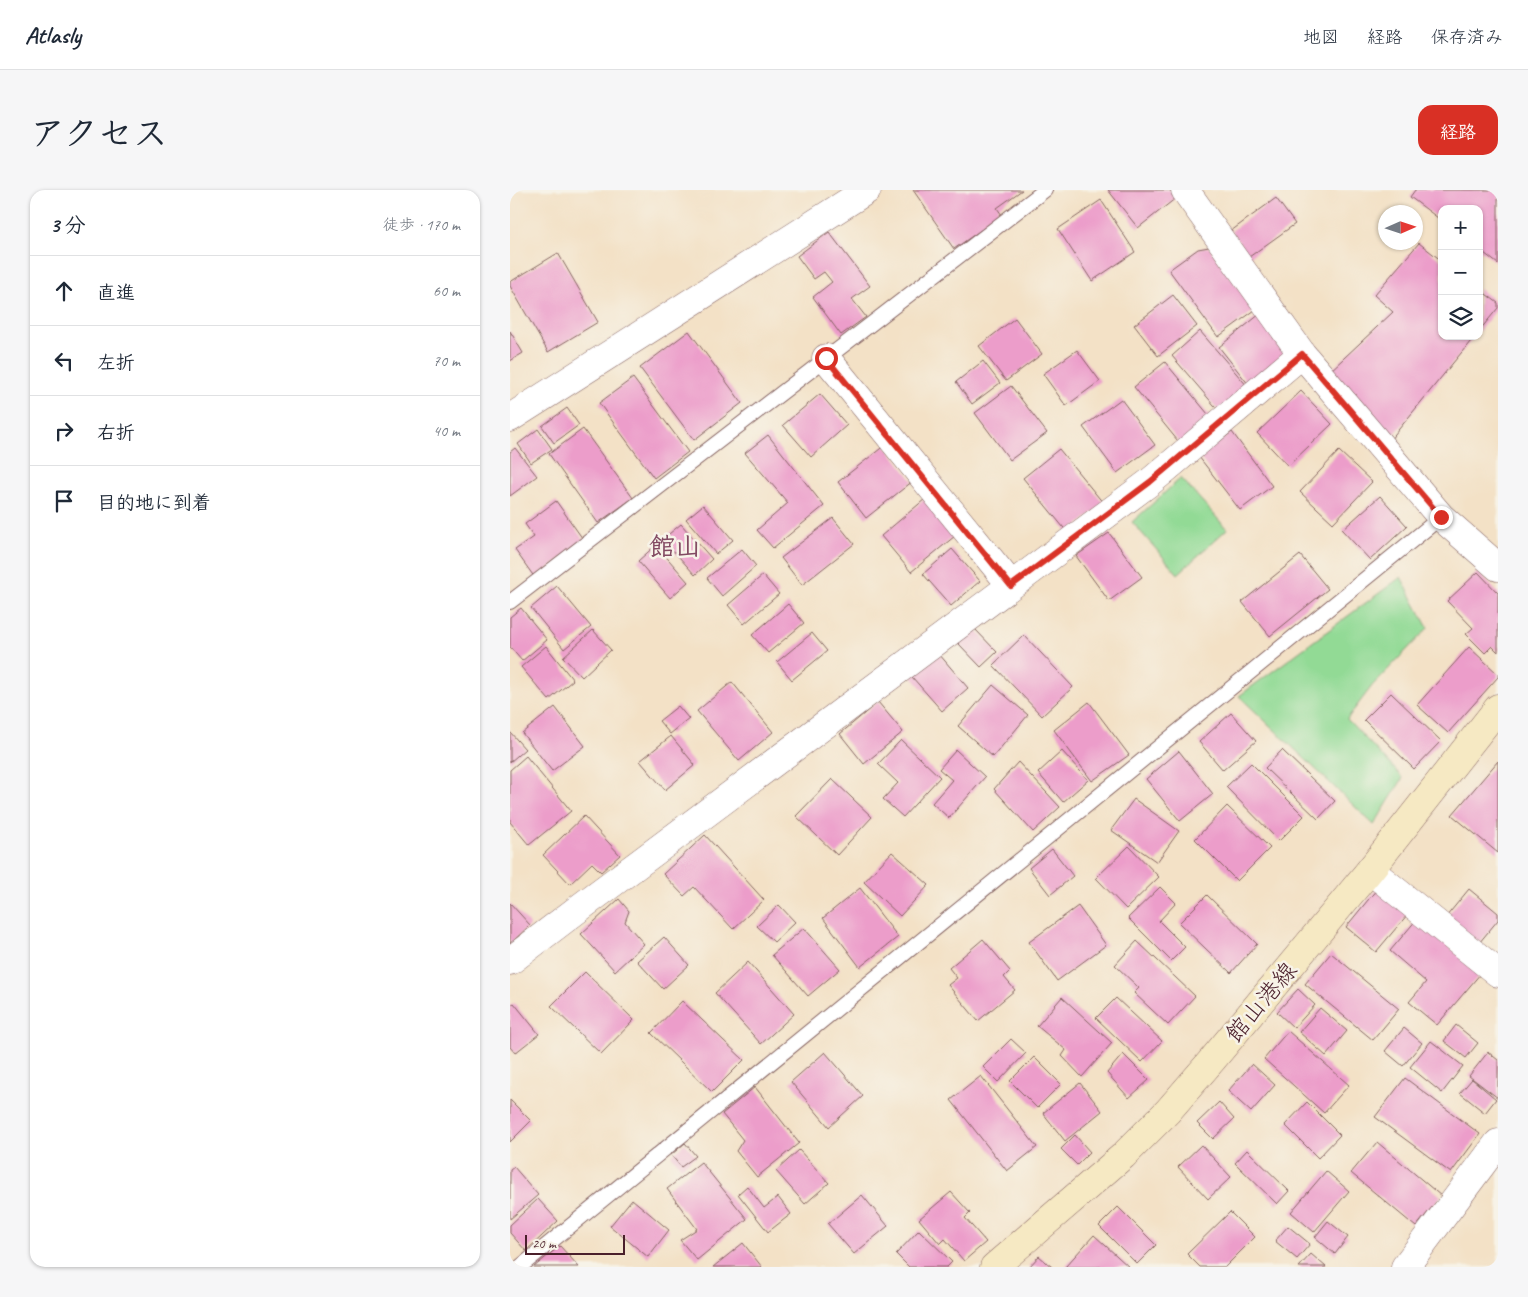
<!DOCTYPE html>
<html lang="ja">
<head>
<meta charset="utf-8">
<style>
	body { margin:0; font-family:Caveat,"Klee One",sans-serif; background:#f6f6f7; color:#1f2937 }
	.controls { position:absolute; right:15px; top:15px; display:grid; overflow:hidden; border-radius:10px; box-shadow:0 1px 4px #0004 }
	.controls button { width:45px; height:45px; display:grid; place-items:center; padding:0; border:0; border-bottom:1px solid #e0e1e3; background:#fff; color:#1f2937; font:25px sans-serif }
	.compass { position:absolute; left:868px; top:15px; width:45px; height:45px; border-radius:50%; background:#fff; box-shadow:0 1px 4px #0004; rotate:87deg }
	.scale { position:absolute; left:15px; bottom:12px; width:100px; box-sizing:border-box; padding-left:5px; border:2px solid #4a1f2b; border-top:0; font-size:14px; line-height:18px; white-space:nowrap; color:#4a1f2b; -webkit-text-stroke:4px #f7f3e8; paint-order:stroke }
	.stop { position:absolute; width:15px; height:15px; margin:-11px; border:4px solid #d93025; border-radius:50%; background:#fff }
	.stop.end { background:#d93025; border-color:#fff; box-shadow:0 1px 5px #0008 }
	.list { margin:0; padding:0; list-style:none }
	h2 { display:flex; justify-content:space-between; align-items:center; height:65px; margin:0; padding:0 20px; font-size:21px }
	h2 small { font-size:16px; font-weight:400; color:#747a83 }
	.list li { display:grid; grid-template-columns:32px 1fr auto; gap:15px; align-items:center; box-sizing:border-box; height:70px; padding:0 20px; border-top:1px solid #e0e1e3 }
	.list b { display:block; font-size:19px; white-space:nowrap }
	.list em { font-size:16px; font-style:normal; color:#747a83 }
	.icon { flex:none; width:28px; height:28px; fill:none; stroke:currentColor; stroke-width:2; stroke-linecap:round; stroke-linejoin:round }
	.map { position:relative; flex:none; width:988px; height:1077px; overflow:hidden; border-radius:15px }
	header { display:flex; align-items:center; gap:30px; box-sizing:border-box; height:70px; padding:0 25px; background:#fff; border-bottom:1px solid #e0e1e3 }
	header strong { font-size:24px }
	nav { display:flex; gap:28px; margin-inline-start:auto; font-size:18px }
	.intro { display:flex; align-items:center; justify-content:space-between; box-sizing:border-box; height:120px; padding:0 30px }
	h1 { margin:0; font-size:35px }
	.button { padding:12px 22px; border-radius:15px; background:#d93025; color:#fff; font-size:18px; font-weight:700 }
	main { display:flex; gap:30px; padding:0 30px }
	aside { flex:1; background:#fff; border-radius:15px; box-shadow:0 1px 4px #0004 }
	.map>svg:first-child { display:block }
</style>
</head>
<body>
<header>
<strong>Atlasly</strong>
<nav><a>地図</a><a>経路</a><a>保存済み</a></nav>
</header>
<div class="intro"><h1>アクセス</h1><a class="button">経路</a></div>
<main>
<aside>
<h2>3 分<small>徒歩 · 170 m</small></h2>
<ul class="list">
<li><svg class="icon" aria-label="ahead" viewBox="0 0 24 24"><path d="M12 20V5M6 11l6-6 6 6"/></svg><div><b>直進</b></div><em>60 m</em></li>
<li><svg class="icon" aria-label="left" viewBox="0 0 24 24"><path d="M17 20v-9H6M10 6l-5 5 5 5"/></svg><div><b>左折</b></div><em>70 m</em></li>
<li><svg class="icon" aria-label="right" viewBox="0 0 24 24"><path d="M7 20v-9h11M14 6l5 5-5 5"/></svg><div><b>右折</b></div><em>40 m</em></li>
<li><svg class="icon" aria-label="arrive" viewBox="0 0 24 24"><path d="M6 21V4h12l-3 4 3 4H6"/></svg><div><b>目的地に到着</b></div></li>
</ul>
</aside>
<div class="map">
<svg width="988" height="1077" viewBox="0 0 988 1077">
	<rect width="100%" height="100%" fill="#f7f3e8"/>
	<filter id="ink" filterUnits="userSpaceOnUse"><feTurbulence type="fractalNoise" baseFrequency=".02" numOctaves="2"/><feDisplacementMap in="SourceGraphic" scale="10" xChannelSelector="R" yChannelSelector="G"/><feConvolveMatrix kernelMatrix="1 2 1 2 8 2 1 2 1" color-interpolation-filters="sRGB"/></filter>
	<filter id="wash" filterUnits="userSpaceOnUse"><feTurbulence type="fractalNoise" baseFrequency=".0096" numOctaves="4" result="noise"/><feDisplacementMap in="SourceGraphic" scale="20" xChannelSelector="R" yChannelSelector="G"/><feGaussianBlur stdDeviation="1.12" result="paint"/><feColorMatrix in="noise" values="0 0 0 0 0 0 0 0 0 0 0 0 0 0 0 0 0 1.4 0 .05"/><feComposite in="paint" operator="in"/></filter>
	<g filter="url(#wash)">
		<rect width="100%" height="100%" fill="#f3e1c6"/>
		<path fill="#92da95" stroke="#6e7c60" d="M671 288 717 339 668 384 622 332Z
			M891 387 918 438 862 496 837 529 893 588 864 635 729 506Z"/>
		<g id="blocks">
			<path fill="#ec9dca" d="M403 0H512L487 18 492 25 444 59Z
				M598 0H660L666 8 628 38Z
				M905 0H988V74L969 59V19H932V31L900 7Z
				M766 8 785 34 739 67 721 41Z
				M591 10 625 62 582 91 548 39Z
				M319 42 360 96 342 109 356 127 331 145 303 107 322 92 314 82 304 89 287 66Z
				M909 53 932 71V146H965L880 250 818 183 883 122 864 105Z
				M699 57 745 120 708 147 659 80 688 59Z
				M48 63 88 132 38 162 0 96V92Z
				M969 99 988 113V118L969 141Z
				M663 105 687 136 648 166 624 135Z
				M750 124 780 161 739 195 709 157Z
				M505 128 532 164 496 191 469 156Z
				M0 141 13 163 0 171Z
				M179 141 232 213 184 250 130 178Z
				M690 141 738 197 710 222 662 166Z
				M567 160 590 191 556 216 533 184Z
				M473 171 490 193 462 214 446 192Z
				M655 172 703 230 672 256 624 197Z
				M123 188 178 262 144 288 89 213Z
				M501 196 537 243 500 270 465 223Z
				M791 201 822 234 778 276 747 243Z
				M310 204 337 235 301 267 273 235Z
				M611 209 645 255 607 283 573 237Z
				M57 218 69 235 44 253 32 236Z
				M28 239 42 259 21 273 8 254Z
				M73 239 123 308 88 333 39 264Z
				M722 242 762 296 730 320 689 267Z
				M258 245 314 316 263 358 247 340 278 313 235 263Z
				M375 255 403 291 356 328 328 292Z
				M5 258 27 286 0 306V262Z
				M549 259 594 314 558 343 513 288Z
				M829 261 862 292 823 333 790 302Z
				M870 306 897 336 860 370 832 340Z
				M415 309 445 346 401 382 371 346Z
				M46 311 75 352 25 388 5 360 24 347 15 334Z
				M193 315 223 350 206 364 176 329Z
				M323 328 344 354 292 395 271 368Z
				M171 334 202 369 185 385 153 349Z
				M599 343 632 387 599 411 566 366Z
				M146 355 178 392 160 408 128 371Z
				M232 359 246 376 212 406 197 388Z
				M442 359 470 391 441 416 413 384Z
				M790 365 818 399 760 446 732 412Z
				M968 382 988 403V462L982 456 975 463 956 444 963 438 937 411Z
				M253 385 269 404 234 434 218 415Z
				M47 396 81 437 54 459 21 418Z
				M278 414 294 433 258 463 242 445Z
				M11 418 37 450 12 471 0 457V427Z
				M464 438 487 462 471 477 448 453Z
				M83 440 101 460 72 487 53 467Z
				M302 443 317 461 282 490 267 472Z
				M514 445 563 497 532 526 483 475Z
				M36 456 63 490 39 510 11 477Z
				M959 457 988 484V487L938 543 907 515Z
				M429 464 458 498 432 521 402 487Z
				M222 492 263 542 229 571 187 521Z
				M483 495 518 525 483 567 448 536Z
				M881 503 931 551 904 579 854 530Z
				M368 512 393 542 354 574 330 544Z
				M579 512 619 565 582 591 544 540Z
				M168 516 179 529 160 544 149 531Z
				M45 517 75 556 42 581 12 543Z
				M721 523 746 551 713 580 689 552Z
				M0 542 15 559 0 572Z
				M161 546 185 575 155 600 130 571Z
				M391 550 430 587 393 627 373 609 388 593 368 574Z
				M446 560 475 587 439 628 422 613 442 590 429 579Z
				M772 560 825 611 808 629 755 578Z
				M552 561 578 590 553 612 528 583Z
				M669 561 703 604 670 631 636 589Z
				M16 566 61 621 19 655 0 632V580Z
				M988 571V663L942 625Z
				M508 572 550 617 523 642 484 599Z
				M741 573 794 626 769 651 716 597Z
				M322 589 362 627 327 665 286 626Z
				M624 609 669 641 647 672 601 640Z
				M717 616 760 658 727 691 685 649Z
				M74 626 110 665 91 682 82 673 60 694 33 665Z
				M195 645 254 710 223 739 184 697 174 706 153 684Z
				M619 656 649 687 616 719 586 688Z
				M542 659 563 686 540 705 519 678Z
				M382 662 419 695 390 726 354 692Z
				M650 697 666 713 649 731 675 757 661 771 618 728Z
				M350 698 388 747 350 777 313 728Z
				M867 699 898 724 866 762 836 737Z
				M959 699 988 723V730L969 753 936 727Z
				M697 705 747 754 721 783 669 733Z
				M109 709 119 721 115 732 134 754 105 781 71 744Z
				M0 713 20 735 0 754Z
				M269 715 285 732 264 752 247 736Z
				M568 716 596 755 547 791 519 752Z
				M907 729 971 783 927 835 899 812 916 792 880 761Z
				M294 738 330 779 298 806 262 765Z
				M154 747 179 775 153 799 127 771Z
				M473 749 500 781 494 787 505 800 468 831 438 795 447 788 439 778Z
				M627 751 685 806 658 835 624 803 629 798 605 775Z
				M821 763 889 819 863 850 795 794Z
				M238 772 284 824 251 854 205 803Z
				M75 782 124 830 91 864 41 816Z
				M788 799 805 815 784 838 767 822Z
				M552 807 602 853 572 887 552 866 556 860 527 836Z
				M606 808 652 851 632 872 586 828Z
				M172 811 234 870 202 902 141 843Z
				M4 813 29 844 5 863 0 857V816Z
				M810 818 837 841 816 866 789 842Z
				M946 835 968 853 956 868 934 851Z
				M894 838 912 853 893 876 875 861Z
				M778 841 839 895 814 923 754 869Z
				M501 849 516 863 488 892 473 877Z
				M921 851 953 876 932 903 900 877Z
				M315 862 353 906 319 937 281 892Z
				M978 862 988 870V908L959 886Z
				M613 864 639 890 619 908 597 883Z
				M524 867 551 894 527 918 500 891Z
				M742 874 765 895 741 922 718 901Z
				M471 886 527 957 497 981 441 910Z
				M895 888 970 944 941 983 865 927Z
				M962 889 986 909 975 923 950 903Z
				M570 893 592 921 555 951 533 923Z
				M245 897 289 953 247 987 226 961 233 950 212 924Z
				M0 910 21 931 0 952Z
				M709 912 724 929 703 949 687 933Z
				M797 912 830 945 808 968 775 935Z
				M565 945 580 962 567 975 551 959Z
				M867 952 931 1006 906 1037 841 983Z
				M175 953 186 966 171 977 161 965Z
				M691 955 721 987 698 1009 668 977Z
				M289 960 319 993 295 1014 266 981Z
				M737 960 779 1001 767 1014 725 973Z
				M191 972 237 1029 187 1070 170 1050 187 1039 157 999Z
				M4 977 28 1005 0 1029V980Z
				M816 981 839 1001 804 1042 781 1022Z
				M237 996 254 1018 268 1007 281 1024 258 1042 228 1004Z
				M441 1002 460 1023 455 1028 476 1052 454 1071 435 1049 430 1054 409 1029Z
				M352 1005 378 1036 344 1064 318 1034Z
				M28 1009 48 1031 16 1061 0 1043V1035Z
				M122 1009 159 1040 138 1067 100 1036Z
				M608 1017 646 1055 627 1074 589 1036Z
				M720 1022 745 1047 715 1077H690L677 1064Z
				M818 1031 838 1047 825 1064 805 1047Z
				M778 1036 800 1054 787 1069 765 1051Z
				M409 1040 442 1072 437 1077H399L386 1064Z
				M584 1045 619 1077H555Z
				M233 1053 252 1077H203Z
				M50 1056 69 1077H24Z
				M801 1064 816 1077H789Z
				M529 1066 542 1077H519Z"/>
		</g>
	</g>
	<g filter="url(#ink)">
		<use href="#blocks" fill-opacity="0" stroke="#856361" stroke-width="1"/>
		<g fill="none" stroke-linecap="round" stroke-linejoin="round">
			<g stroke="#856361" stroke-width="16">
				<path id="lane" d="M0 412 535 0
					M10 1077 931 327"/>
			</g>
			<g stroke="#856361" stroke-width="29">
				<path id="street" d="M675 0 792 164 931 327 988 377
					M316 168 501 395
					M0 228 357 0
					M860 680 988 783
					M0 771 72 716 640 292 792 164
					M895 1077 988 953"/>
			</g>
			<g stroke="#856361" stroke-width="29">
				<path id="secondary" d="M484 1077 613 966 658 921 703 869 860 680 988 518"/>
			</g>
			<use href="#lane" stroke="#fff" stroke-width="14"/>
			<use href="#street" stroke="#fff" stroke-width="28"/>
			<use href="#secondary" stroke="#f6e9c3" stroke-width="28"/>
		</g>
	</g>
	<g fill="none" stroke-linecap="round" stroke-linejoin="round" filter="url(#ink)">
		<path stroke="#d93025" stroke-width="6" d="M316 168 501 396 640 292 792 164 931 327"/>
	</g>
	<g text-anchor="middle" stroke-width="5" stroke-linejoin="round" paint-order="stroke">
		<g font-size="24" fill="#4a1f2b" stroke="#f7f3e8">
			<text transform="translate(751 812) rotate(-50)" y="8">館山港線</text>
		</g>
		<g font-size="26" font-weight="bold" fill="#834b63" stroke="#f7f3e8">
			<text x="165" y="365">館山</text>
		</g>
	</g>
</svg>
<div class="controls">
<button>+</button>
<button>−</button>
<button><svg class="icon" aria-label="layers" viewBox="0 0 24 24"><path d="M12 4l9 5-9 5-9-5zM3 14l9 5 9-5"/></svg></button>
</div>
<svg class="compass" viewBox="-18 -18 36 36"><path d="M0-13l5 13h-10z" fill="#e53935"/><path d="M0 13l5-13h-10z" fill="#747a83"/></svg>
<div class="scale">20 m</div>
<div class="stop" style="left:316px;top:168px"></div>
<div class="stop end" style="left:931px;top:327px"></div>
</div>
</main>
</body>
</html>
